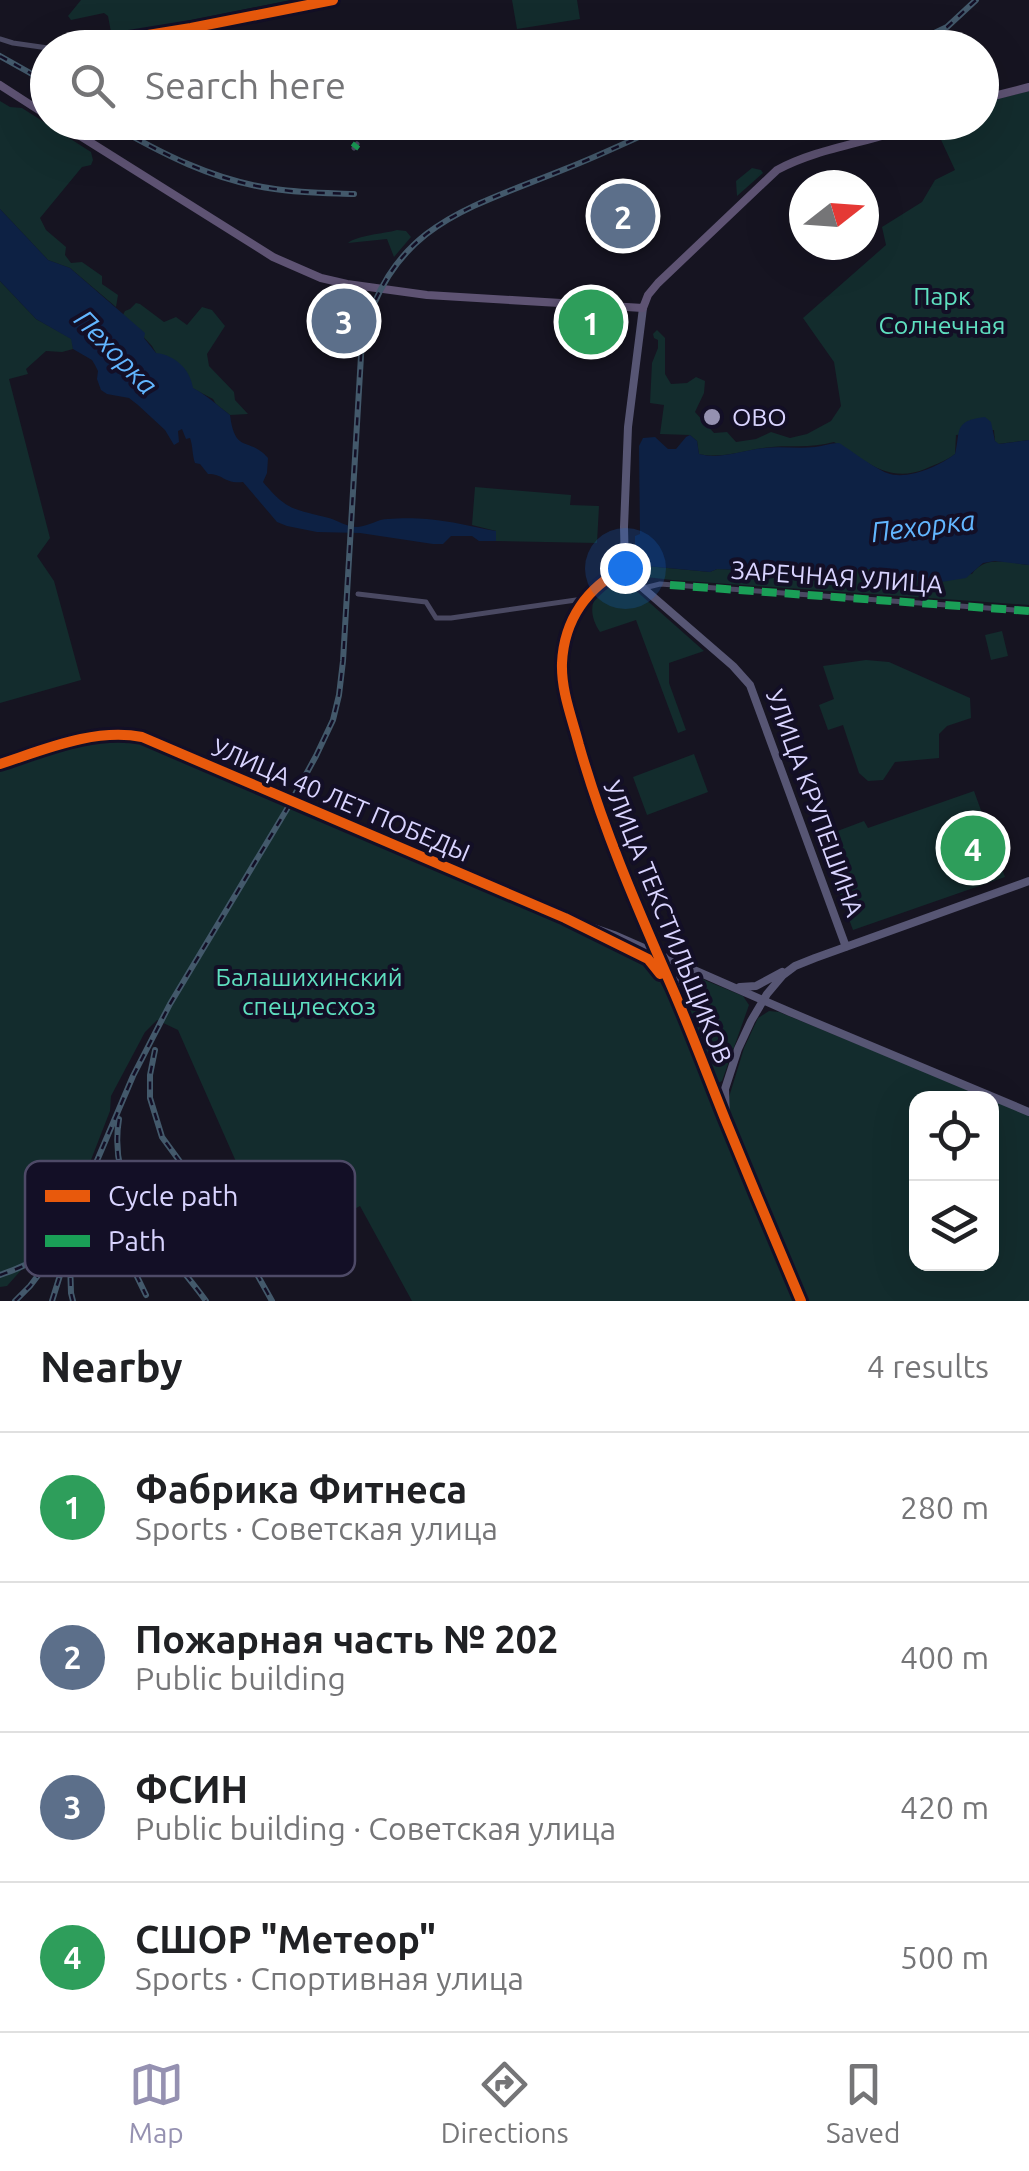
<!DOCTYPE html>
<html lang="en">
<head>
<meta charset="utf-8">
<style>
	body { margin:0; font-family:Ubuntu,sans-serif; background:#f6f6f6; color:#202124 }
	.controls { position:absolute; right:30px; bottom:30px; display:grid; overflow:hidden; border-radius:20px; box-shadow:0 10px 40px #0002 }
	.controls button { width:90px; height:90px; display:grid; place-items:center; padding:0; border:0; border-bottom:2px solid #e0e0e0; background:#fff; color:#202124; font:50px sans-serif }
	.compass { position:absolute; left:789px; top:170px; width:90px; height:90px; border-radius:50%; background:#fff; box-shadow:0 10px 40px #0002; rotate:73deg }
	.you { position:absolute; left:625px; top:568px; width:35px; height:35px; margin:-25px; border:8px solid #fff; border-radius:50%; background:#1a73e8; box-shadow:0 0 0 15px #1a73e833 }
	.badge { display:grid; place-items:center; width:65px; height:65px; border-radius:50%; background:#9591b1; color:#fff; font-size:32px; font-weight:700 }
	.pin { position:absolute; translate:-50% -50%; border:5px solid #fff; box-shadow:0 2px 10px #0006 }
	.list { margin:0; padding:0; list-style:none }
	h2 { display:flex; justify-content:space-between; align-items:center; height:130px; margin:0; padding:0 40px; font-size:42px }
	h2 small { font-size:32px; font-weight:400; color:#757577 }
	.list li { display:grid; grid-template-columns:65px 1fr auto; gap:30px; align-items:center; box-sizing:border-box; height:150px; padding:0 40px; border-top:2px solid #e0e0e0 }
	.list b { display:block; font-size:38px; white-space:nowrap }
	.list p { margin:0; font-size:32px; white-space:nowrap; color:#757577 }
	.list em { font-size:32px; font-style:normal; color:#757577 }
	.icon { flex:none; width:55px; height:55px; fill:none; stroke:currentColor; stroke-width:2; stroke-linecap:round; stroke-linejoin:round }
	.map { position:relative; flex:none; width:1029px; height:1301px; overflow:hidden }
	.search { position:absolute; background:#fff; box-shadow:0 10px 40px #0002; left:30px; right:30px; top:30px; height:110px; display:flex; align-items:center; gap:25px; box-sizing:border-box; padding:0 35px; border-radius:55px; color:#757577; font-size:38px }
	.sheet { height:730px; background:#fff }
	nav { display:flex; justify-content:space-around; align-items:center; box-sizing:border-box; height:140px; border-top:2px solid #e0e0e0; background:#fff; font-size:28px; color:#757577 }
	nav a { display:grid; justify-items:center; gap:5px }
	nav .on { color:#9591b1 }
	.map>svg:first-child { display:block }
</style>
</head>
<body>
<div class="map">
<svg width="1029" height="1301" viewBox="0 0 1029 1301">
	<rect width="100%" height="100%" fill="#161421"/>
	<path fill="#132c2d" d="M81 0H291L116 35 111 32 108 16 104 13 71 20 68 16Z
		M512 0H577L580 19 517 29Z
		M1029 91V440L998 444 995 441 994 430 956 435 955 454C946 461 936 464 925 469 888 484 865 460 834 442 810 449 787 444 763 448 741 451 721 459 699 454L697 441 690 435 660 434 664 405 650 403 652 363 658 348V340L654 338 653 334 657 330 665 338V374L671 384 687 383 696 377 705 381 704 393 695 412 714 433 727 432 736 442 756 439 771 432 790 438 807 434 831 421 841 406 834 362 803 318 886 245 882 227 922 202 935 180 955 170 936 129 951 123 982 122V103Z
		M0 101 10 107 22 108 91 152 93 160 91 165 82 167 40 218 46 230 66 247 65 255 71 263 82 262 102 276V284L118 295 116 307 70 268 48 260 0 209Z
		M752 168 761 170 763 173 737 196 736 181Z
		M397 230 406 231 411 237 394 257 387 239 348 243C358 235 383 234 397 230Z
		M0 281 36 319 72 339 73 349 62 352 46 351 26 369 28 374 9 379 50 538 37 556 54 581 81 680 0 703Z
		M136 303 140 304 164 322 176 317 187 325 202 307 212 310 225 326 207 354 209 366 234 392 235 400 248 414 230 415 216 404 213 399 192 388 156 353 152 346 123 315 125 311 130 309Z
		M475 487 571 495 570 505 599 506 597 543 496 541V531L472 525Z
		M640 560 647 566 710 572 717 569 744 570 835 576 853 570 869 569 901 579 972 574C985 555 1009 563 1029 565V605L672 580 646 577 641 572Z
		M618 582 633 588 704 651 669 663V683L686 730 678 733 636 620 600 632C585 610 592 589 618 582Z
		M1002 631 1008 656 991 660 985 635Z
		M866 660 889 662 970 698 971 718 947 726 939 734V758L895 762 883 780 868 781 859 773 843 725 828 730 819 705 834 699 823 666Z
		M112 739 128 740 148 745 639 956 656 975 679 1014 796 1301H412L360 1206 275 1250 178 1030 157 1020 145 1032 111 1096 110 1111 61 1237 23 1268 7 1286 0 1287V768L83 743Z
		M694 754 708 792 647 815 633 777Z
		M974 791 1005 877 853 930 819 838 864 821 868 828Z
		M695 976 743 996 749 1005 722 1081 718 1083 714 1082 678 992 682 979Z
		M769 1011 779 1012 989 1098H916V1264H992V1099L1029 1115V1301H805L730 1121 729 1097 744 1048 758 1018Z"/>
	<path fill="#0d2144" d="M0 209 48 260 70 268 145 333 144 338 156 353C175 355 190 369 193 388 208 396 217 405 230 415 235 455 249 436 268 458L267 473 263 482C287 511 294 509 329 518 339 521 347 527 358 527 369 526 378 519 388 519 400 518 415 518 427 519 451 521 473 527 496 531V541H479L472 536H451L443 544H433L360 533 317 532 287 526 277 522 243 482C224 484 224 474 208 474L200 464 195 463C192 455 193 446 190 438L186 439 182 429 178 431 179 442 174 445 165 430 138 405 129 398 107 394 101 390 97 379 98 371 95 365 92 360 73 349 71 339 36 319 0 281Z
		M985 417 991 422 995 441 999 444 1029 440V565L995 561 983 563 966 578 941 582 901 579 869 569 853 570 835 576 744 570 717 569 710 572 647 566 640 560V547L635 545V536L640 534 639 446 643 438 655 437 668 449H676L686 437 690 435 697 441 699 454C722 460 742 450 765 448 781 446 798 449 815 447 824 446 830 443 839 443 852 451 874 468 887 473 907 481 939 466 955 454 961 430 953 421 985 417Z"/>
	<g fill="none" stroke-linecap="round" stroke-linejoin="round">
		<path stroke="#4a4962" stroke-width="5" d="M0 39 13 43 48 48
			M68 48 191 28 333 0
			M354 148 357 144
			M644 588 660 584 1029 611
			M358 594 426 602 436 618H451L583 599"/>
		<path stroke="#575674" stroke-width="8" d="M643 308 628 427 624 527 625 568 643 588 733 666 750 685 846 947
			M625 568C587 587 564 620 562 663 561 691 572 718 579 745 604 833 641 916 677 999 694 1039 709 1079 725 1119 750 1180 775 1240 801 1301
			M0 764C46 749 94 728 142 737L279 796
			M304 806 567 919
			M565 918 614 935 790 1012 1029 1112
			M588 930 648 959 660 974
			M740 987 756 986 782 972
			M676 996V986L680 977 696 973
			M726 1117 725 1089 738 1049 751 1021 767 994 783 975 795 966 815 958 1029 881"/>
		<path stroke="#5e5373" stroke-width="8" d="M0 85 48 116
			M982 99 1029 87
			M58 122 273 257 321 278 347 284 427 295 643 308 648 295 658 283 777 170C821 146 877 142 923 122"/>
		<g stroke="#43596b" stroke-width="6">
			<path id="rail" d="M903 48 947 27 976 0
				M0 56 48 83
				M107 122C160 153 214 181 275 189 301 193 328 193 354 194
				M155 1050 150 1075V1098L162 1137 240 1244 272 1301
				M119 1119C106 1197 165 1244 206 1301
				M102 1171 99 1193 106 1242
				M116 1182 122 1238 128 1258 146 1295
				M86 1210 88 1241 97 1268
				M70 1262 71 1293 73 1301
				M0 1275C27 1266 59 1251 70 1224
				M15 1301 30 1286 55 1253
				M52 1301 93 1170 133 1076 170 1004 287 809 316 756 333 720 339 695 343 661 362 339C393 223 467 209 565 169 601 155 636 138 672 122"/>
		</g>
		<use href="#rail" stroke="#130f26" stroke-width="2.5" stroke-dasharray="8" stroke-linecap="butt"/>
		<path stroke="#575674" stroke-width="8" d="M279 796 304 806"/>
		<path stroke="#1a9f57" stroke-width="8" stroke-dasharray="15 8" stroke-linecap="butt" d="M354 148 357 144
			M670 585 1029 611"/>
		<g stroke="#130f26" stroke-width="16">
			<path id="cycleway" d="M68 48 191 28 333 0
				M625 568C587 587 564 620 562 663 561 691 572 718 579 745 604 833 641 916 677 999 694 1039 709 1079 725 1119 750 1180 775 1240 801 1301
				M0 764C46 749 94 728 142 737L565 918 648 959 660 974"/>
		</g>
		<use href="#cycleway" stroke="#e8590c" stroke-width="10"/>
	</g>
	<circle fill="#9591b1" stroke="#130f26" stroke-width="4" cx="712" cy="417" r="10"/>
	<g text-anchor="middle" stroke-width="8" stroke-linejoin="round" paint-order="stroke">
		<g font-size="25" fill="#5fe0c0" stroke="#130f26">
			<text x="942" y="305">Парк<tspan x="942" dy="29">Солнечная</tspan></text>
			<text x="309" y="986">Балашихинский<tspan x="309" dy="29">спецлесхоз</tspan></text>
		</g>
		<g font-size="25" fill="#d9d4ff" stroke="#130f26" text-anchor="start">
			<text x="732" y="426">ОВО</text>
		</g>
		<g font-size="25" fill="#d9d4ff" stroke="#130f26">
			<text transform="translate(837 577) rotate(4)" y="9">ЗАРЕЧНАЯ УЛИЦА</text>
			<text transform="translate(341 800) rotate(23)" y="9">УЛИЦА 40 ЛЕТ ПОБЕДЫ</text>
			<text transform="translate(815 803) rotate(70)" y="9">УЛИЦА КРУПЕШИНА</text>
			<text transform="translate(668 922) rotate(68)" y="9">УЛИЦА ТЕКСТИЛЬЩИКОВ</text>
		</g>
		<g font-size="28" font-style="italic" fill="#62b6ff" stroke="#130f26">
			<text transform="translate(116 352) rotate(46)" y="10">Пехорка</text>
			<text transform="translate(923 526) rotate(-7)" y="10">Пехорка</text>
		</g>
	</g>
	<rect x="25" y="1161" width="330" height="115" rx="15" fill="#130f26" stroke="#4e4a67" stroke-width="2.5"/>
	<rect x="45" y="1190" width="45" height="12" fill="#e8590c"/>
	<rect x="45" y="1235" width="45" height="12" fill="#1a9f57"/>
	<g font-size="28" fill="#d9d4ff">
		<text x="108" y="1206">Cycle path</text>
		<text x="108" y="1251">Path</text>
	</g>
</svg>
<div class="controls">
<button><svg class="icon" aria-label="locate" viewBox="0 0 24 24"><circle cx="12" cy="12" r="6"/><path d="M12 2v4M12 18v4M2 12h4M18 12h4"/></svg></button>
<button><svg class="icon" aria-label="layers" viewBox="0 0 24 24"><path d="M12 4l9 5-9 5-9-5zM3 14l9 5 9-5"/></svg></button>
</div>
<svg class="compass" viewBox="-18 -18 36 36"><path d="M0-13l5 13h-10z" fill="#e53935"/><path d="M0 13l5-13h-10z" fill="#757577"/></svg>
<div class="you"></div>
<div class="pin badge" style="left:591px;top:322px;background:#2e9e5b">1</div>
<div class="pin badge" style="left:623px;top:216px;background:#5c6f8a">2</div>
<div class="pin badge" style="left:344px;top:321px;background:#5c6f8a">3</div>
<div class="pin badge" style="left:973px;top:848px;background:#2e9e5b">4</div>
<div class="search"><svg class="icon" aria-label="search" viewBox="0 0 24 24"><circle cx="10" cy="10" r="6"/><path d="M15 15l6 6"/></svg>Search here</div>
</div>
<section class="sheet">
<h2>Nearby<small>4 results</small></h2>
<ul class="list">
<li><span class="badge" style="background:#2e9e5b">1</span><div><b>Фабрика Фитнеса</b><p>Sports · Советская улица</p></div><em>280 m</em></li>
<li><span class="badge" style="background:#5c6f8a">2</span><div><b>Пожарная часть № 202</b><p>Public building</p></div><em>400 m</em></li>
<li><span class="badge" style="background:#5c6f8a">3</span><div><b>ФСИН</b><p>Public building · Советская улица</p></div><em>420 m</em></li>
<li><span class="badge" style="background:#2e9e5b">4</span><div><b>СШОР &quot;Метеор&quot;</b><p>Sports · Спортивная улица</p></div><em>500 m</em></li>
</ul>
</section>
<nav>
<a class="on"><svg class="icon" aria-label="map" viewBox="0 0 24 24"><path d="M3 6l6-2 6 2 6-2v14l-6 2-6-2-6 2zM9 4v14M15 6v14"/></svg>Map</a>
<a><svg class="icon" aria-label="directions" viewBox="0 0 24 24"><path d="M12 3l9 9-9 9-9-9zM9 14v-3h6M13 9l2 2-2 2"/></svg>Directions</a>
<a><svg class="icon" aria-label="saved" viewBox="0 0 24 24"><path d="M7 4h10v16l-5-4-5 4z"/></svg>Saved</a>
</nav>
</body>
</html>
